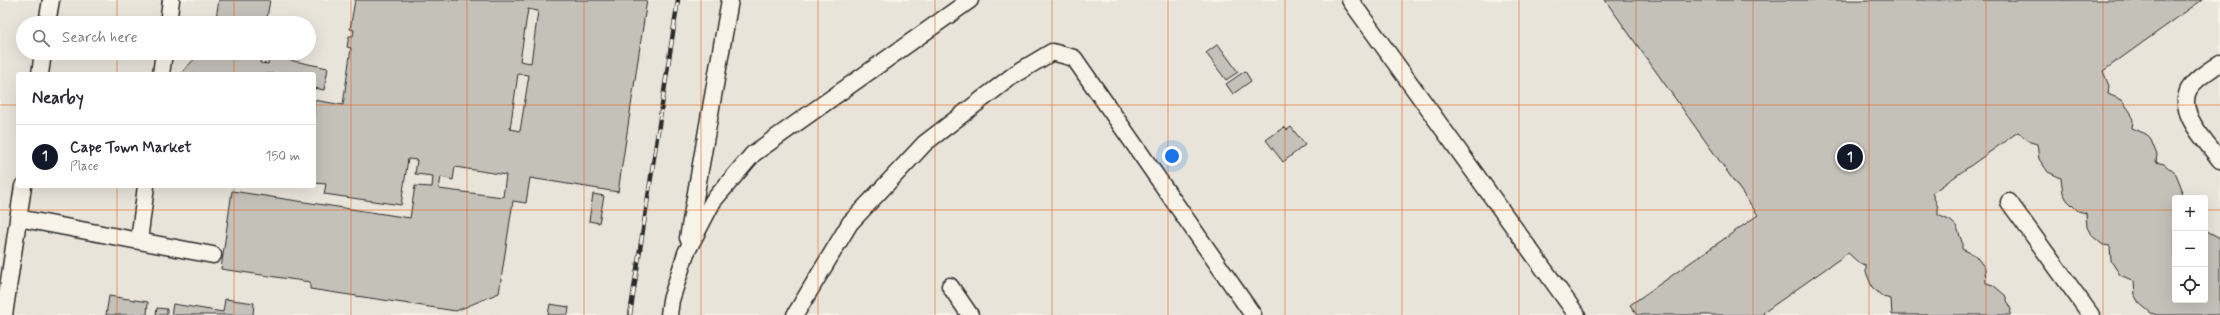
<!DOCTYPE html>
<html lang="en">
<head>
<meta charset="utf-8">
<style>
	body { margin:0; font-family:Mynerve,sans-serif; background:#f2f2f3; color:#2b2b33 }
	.controls { position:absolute; right:12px; bottom:12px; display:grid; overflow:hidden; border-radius:4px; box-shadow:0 4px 16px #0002 }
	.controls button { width:36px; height:36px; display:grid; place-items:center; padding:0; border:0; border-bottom:1px solid #e1e1e2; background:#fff; color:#2b2b33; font:20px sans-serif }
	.you { position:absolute; left:1172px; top:156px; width:14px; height:14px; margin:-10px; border:3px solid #fff; border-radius:50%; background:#1a73e8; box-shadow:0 0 0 6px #1a73e833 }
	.badge { display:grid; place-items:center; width:26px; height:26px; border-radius:50%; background:#111827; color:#fff; font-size:13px; font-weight:700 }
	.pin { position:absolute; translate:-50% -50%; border:2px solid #fff; box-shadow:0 1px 4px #0006 }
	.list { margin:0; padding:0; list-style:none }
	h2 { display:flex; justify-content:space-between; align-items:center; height:52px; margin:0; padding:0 16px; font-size:17px }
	h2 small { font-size:13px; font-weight:400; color:#7c7c81 }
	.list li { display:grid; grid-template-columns:26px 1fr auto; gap:12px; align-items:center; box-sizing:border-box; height:64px; padding:0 16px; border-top:1px solid #e1e1e2 }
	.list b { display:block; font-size:15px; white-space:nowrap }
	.list p { margin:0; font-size:13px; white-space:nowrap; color:#7c7c81 }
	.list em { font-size:13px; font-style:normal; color:#7c7c81 }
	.icon { flex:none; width:22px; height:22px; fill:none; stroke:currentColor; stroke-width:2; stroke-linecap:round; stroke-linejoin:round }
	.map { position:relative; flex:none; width:2220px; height:315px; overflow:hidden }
	.search { position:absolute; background:#fff; box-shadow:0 4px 16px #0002; left:16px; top:16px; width:300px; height:44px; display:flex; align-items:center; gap:10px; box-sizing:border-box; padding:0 14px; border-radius:22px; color:#7c7c81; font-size:15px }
	.panel { position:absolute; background:#fff; box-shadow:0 4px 16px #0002; left:16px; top:72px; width:300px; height:116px; border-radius:4px }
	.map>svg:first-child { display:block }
</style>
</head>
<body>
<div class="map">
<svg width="2220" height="315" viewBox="0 0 2220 315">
	<rect width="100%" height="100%" fill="#f7f3e8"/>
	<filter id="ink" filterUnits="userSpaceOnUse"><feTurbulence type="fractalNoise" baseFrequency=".025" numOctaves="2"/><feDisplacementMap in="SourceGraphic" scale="8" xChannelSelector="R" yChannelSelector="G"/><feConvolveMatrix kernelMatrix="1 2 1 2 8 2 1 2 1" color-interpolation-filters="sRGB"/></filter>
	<g filter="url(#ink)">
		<path fill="#e8e4da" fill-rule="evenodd" d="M0 0H2220V315H0ZM23 23H309V53H23ZM18 74H314V186H18ZM2175 198H2205V300H2175Z"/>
		<path fill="#c4c1b9" stroke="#2b2b2b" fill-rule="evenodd" d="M219 0H270L266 23H215Z
			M355 0H647L618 192 530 178 526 203 513 201 499 293 456 311 310 289V282L221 269 232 191 410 218 415 186 432 187 433 176 415 174 417 160 408 159 401 205 324 194 326 184 314 183V100L343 105 351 48 347 47 349 36H353L354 30 350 29ZM528 9 538 11 531 63 520 61ZM518 74 529 75 520 131 510 129ZM455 167 506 175 503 197 439 189 441 177 453 180Z
			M1605 0H2202L2103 71 2109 86 2108 94 2122 100 2131 113 2133 121 2132 128 2146 134 2151 140 2157 155 2156 162 2164 164 2176 174 2182 189 2181 196 2184 198H2175V300H2205V220V230L2220 238V315H2157L2151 313 2139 303 2135 296 2134 281 2120 275 2111 261 2110 246 2103 245 2091 235 2087 227 2086 213 2078 211 2067 200 2063 193 2061 178 2048 172 2039 159 2037 144 2030 142 2018 132 1932 193 1938 207V215L1951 221 1957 227 1962 242V249L1975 255 1985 268 1986 283 1993 285 2005 295 2011 310 2010 315H1892L1891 299 1883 297 1872 287 1866 272V265L1859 263 1848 253 1763 313 1764 315H1637L1630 305 1758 215Z
			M1218 44 1238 72 1226 80 1206 53Z
			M200 53H262L260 63 268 64 269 57 276 58 277 53H290L289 60 328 68 324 90 314 88V74H180Z
			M1245 71 1251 81 1233 94 1226 84Z
			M1284 127 1287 130 1291 127 1305 145 1283 162 1266 140Z
			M593 194 604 196 599 223 589 221Z
			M109 296 148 302 147 315H106Z
			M225 299 254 303 253 315H171L173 304 223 312Z
			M550 304 569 307 568 315H548Z
			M157 308 167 309V315H156Z"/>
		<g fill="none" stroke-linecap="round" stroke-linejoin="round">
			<g stroke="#2b2b2b" stroke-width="19">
				<path id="lane" d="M1350 0 1577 315
					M47 23 51 0
					M168 23 171 0
					M2220 63C2210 70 2196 78 2189 89 2176 113 2207 142 2220 160
					M40 74 43 53
					M161 74 164 53
					M2009 202 2091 315
					M18 218 213 255
					M688 238 730 0
					M139 241 146 186
					M950 286 970 315
					M4 315 23 186
					M669 315 671 300 686 253 713 201 753 154 970 0
					M795 315 850 223 925 143 1015 74 1052 52 1074 58 1253 315"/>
			</g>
			<use href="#lane" stroke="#f7f3e8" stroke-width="16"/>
			<g stroke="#2b2b2b" stroke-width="4.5">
				<path id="rail" d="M630 315 678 0"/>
			</g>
			<use href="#rail" stroke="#f7f3e8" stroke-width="3" stroke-dasharray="9" stroke-linecap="butt"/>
		</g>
	</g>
	<path fill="none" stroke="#e8590c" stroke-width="1" stroke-opacity="0.55" d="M117 0V23M234 0V23M351 0V315M467 0V315M584 0V315M701 0V315M818 0V315M935 0V315M1052 0V315M1168 0V315M1285 0V315M1402 0V315M1519 0V315M1636 0V315M1753 0V315M1869 0V315M1986 0V315M2103 0V315M117 53V74M234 53V74M0 105H18M314 105H2220M117 186V315M234 186V315M0 210H2175M2205 210H2220"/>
</svg>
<div class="controls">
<button>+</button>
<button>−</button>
<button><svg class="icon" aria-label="locate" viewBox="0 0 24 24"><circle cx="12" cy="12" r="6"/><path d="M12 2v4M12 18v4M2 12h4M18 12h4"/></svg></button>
</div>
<div class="you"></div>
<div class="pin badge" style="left:1850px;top:157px">1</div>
<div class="search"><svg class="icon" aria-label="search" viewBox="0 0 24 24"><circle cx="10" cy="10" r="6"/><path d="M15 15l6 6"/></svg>Search here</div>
<section class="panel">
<h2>Nearby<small></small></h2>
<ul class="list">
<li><span class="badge">1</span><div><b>Cape Town Market</b><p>Place</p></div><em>150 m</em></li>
</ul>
</section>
</div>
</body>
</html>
